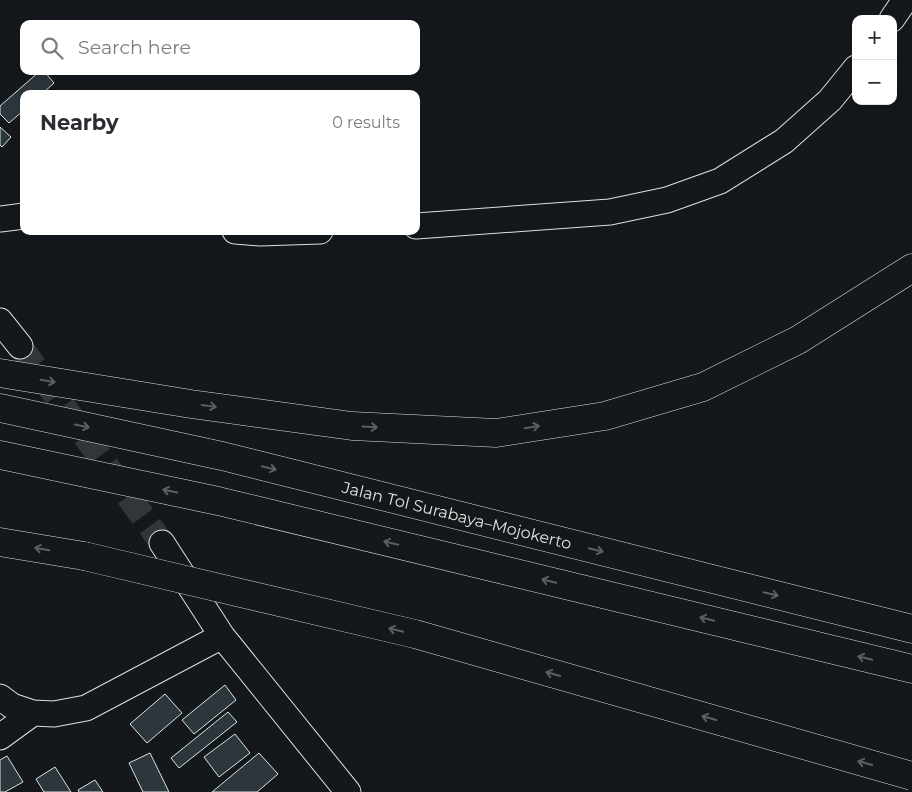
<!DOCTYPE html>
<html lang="en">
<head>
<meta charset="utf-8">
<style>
	body { margin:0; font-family:Montserrat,sans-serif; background:#f7f7f7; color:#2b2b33 }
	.controls { position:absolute; right:15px; top:15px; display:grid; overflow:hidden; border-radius:10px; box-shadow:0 2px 8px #0003 }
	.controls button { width:45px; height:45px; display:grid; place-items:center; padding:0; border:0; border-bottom:1px solid #e1e1e2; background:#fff; color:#2b2b33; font:25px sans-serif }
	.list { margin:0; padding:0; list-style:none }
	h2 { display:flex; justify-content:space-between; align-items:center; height:65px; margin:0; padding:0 20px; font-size:21px }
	h2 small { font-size:16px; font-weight:400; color:#7c7c81 }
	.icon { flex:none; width:28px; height:28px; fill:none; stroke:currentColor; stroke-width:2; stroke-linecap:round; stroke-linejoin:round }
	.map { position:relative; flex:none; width:912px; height:792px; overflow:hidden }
	.search { position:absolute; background:#fff; box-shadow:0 2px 8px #0003; left:20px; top:20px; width:400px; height:55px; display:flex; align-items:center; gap:12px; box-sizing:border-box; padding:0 18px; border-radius:10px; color:#7c7c81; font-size:19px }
	.panel { position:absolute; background:#fff; box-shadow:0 2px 8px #0003; left:20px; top:90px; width:400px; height:145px; border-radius:10px }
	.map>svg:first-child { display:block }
</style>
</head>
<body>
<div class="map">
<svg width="912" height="792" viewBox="0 0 912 792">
	<rect width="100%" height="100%" fill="#14181c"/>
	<path fill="#2c363c" stroke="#d8e6dc" d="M40 71H44L54 83 42 94H24V110L9 123 0 114V106Z
		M0 127 11 137 2 147 0 145Z
		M225 685 236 700 194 734 182 720Z
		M165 694 182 713 147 743 130 724Z
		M228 712 237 722 179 768 171 758Z
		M235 734 250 753 219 777 204 757Z
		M150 753 169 792H143L129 763Z
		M259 753 278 774 257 792H212Z
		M7 756 23 782 5 792H0V760Z
		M55 767 71 792H44L36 779Z
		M95 780 103 792H79L78 790Z"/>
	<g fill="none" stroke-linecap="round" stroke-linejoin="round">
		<path stroke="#313739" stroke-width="25" stroke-dasharray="25 12" stroke-linecap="butt" d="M20 346 162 543"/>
		<g stroke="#d8e6dc" stroke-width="27">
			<path id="minor" d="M892 19 905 0
				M0 219 24 216
				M416 226 610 212 667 200 720 181 784 141 830 100 856 68
				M235 231 260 233 320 231
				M0 321 20 346
				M162 543 222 636 348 792
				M0 697 12 706 33 713
				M0 737 33 713 54 714 86 708 222 636"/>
		</g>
		<g stroke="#d8e6dc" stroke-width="29">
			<path id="motorway" d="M0 373 191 404 352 426 496 433 605 416 703 387 798 340 912 268
				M0 408 222 456 912 629
				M0 455 218 501 912 669
				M0 542 84 556"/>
		</g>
		<use href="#minor" stroke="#14181c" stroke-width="25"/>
		<use href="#motorway" stroke="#14181c" stroke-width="28"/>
		<g stroke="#d8e6dc" stroke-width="29" stroke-linecap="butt">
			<path id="motorway-bridge" d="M84 556 415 634 912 776"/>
		</g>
		<use href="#motorway-bridge" stroke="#14181c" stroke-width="28"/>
	</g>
	<defs><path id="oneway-shaft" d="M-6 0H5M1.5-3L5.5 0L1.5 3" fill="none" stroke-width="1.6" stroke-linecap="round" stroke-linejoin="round" transform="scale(1.25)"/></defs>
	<g stroke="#59605f">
		<use href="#oneway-shaft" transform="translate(48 381) rotate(9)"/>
		<use href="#oneway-shaft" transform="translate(209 406) rotate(8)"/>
		<use href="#oneway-shaft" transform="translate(82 426) rotate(12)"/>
		<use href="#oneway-shaft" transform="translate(370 427) rotate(3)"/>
		<use href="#oneway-shaft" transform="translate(532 427) rotate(-9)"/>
		<use href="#oneway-shaft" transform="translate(269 468) rotate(14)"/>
		<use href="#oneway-shaft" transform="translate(170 491) rotate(-168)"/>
		<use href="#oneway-shaft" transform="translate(391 543) rotate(-166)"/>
		<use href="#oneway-shaft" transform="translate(42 549) rotate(-170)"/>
		<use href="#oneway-shaft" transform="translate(596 550) rotate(14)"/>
		<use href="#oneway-shaft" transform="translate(549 581) rotate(-166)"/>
		<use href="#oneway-shaft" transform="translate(771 594) rotate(14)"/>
		<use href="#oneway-shaft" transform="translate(707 619) rotate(-166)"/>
		<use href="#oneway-shaft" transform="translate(396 630) rotate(-167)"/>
		<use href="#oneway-shaft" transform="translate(865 658) rotate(-166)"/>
		<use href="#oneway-shaft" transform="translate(553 674) rotate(-164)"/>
		<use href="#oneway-shaft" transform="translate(709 718) rotate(-164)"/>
		<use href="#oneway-shaft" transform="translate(865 763) rotate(-164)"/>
	</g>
	<g text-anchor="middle" stroke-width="4" stroke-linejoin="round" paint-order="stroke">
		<g font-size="16" fill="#d8e6dc" stroke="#14181c">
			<text transform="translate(457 515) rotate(14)" y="6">Jalan Tol Surabaya–Mojokerto</text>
		</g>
	</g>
</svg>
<div class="controls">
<button>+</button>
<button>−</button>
</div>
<div class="search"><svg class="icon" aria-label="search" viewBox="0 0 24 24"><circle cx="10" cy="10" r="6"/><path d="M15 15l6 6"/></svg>Search here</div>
<section class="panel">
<h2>Nearby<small>0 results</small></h2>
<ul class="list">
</ul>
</section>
</div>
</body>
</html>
